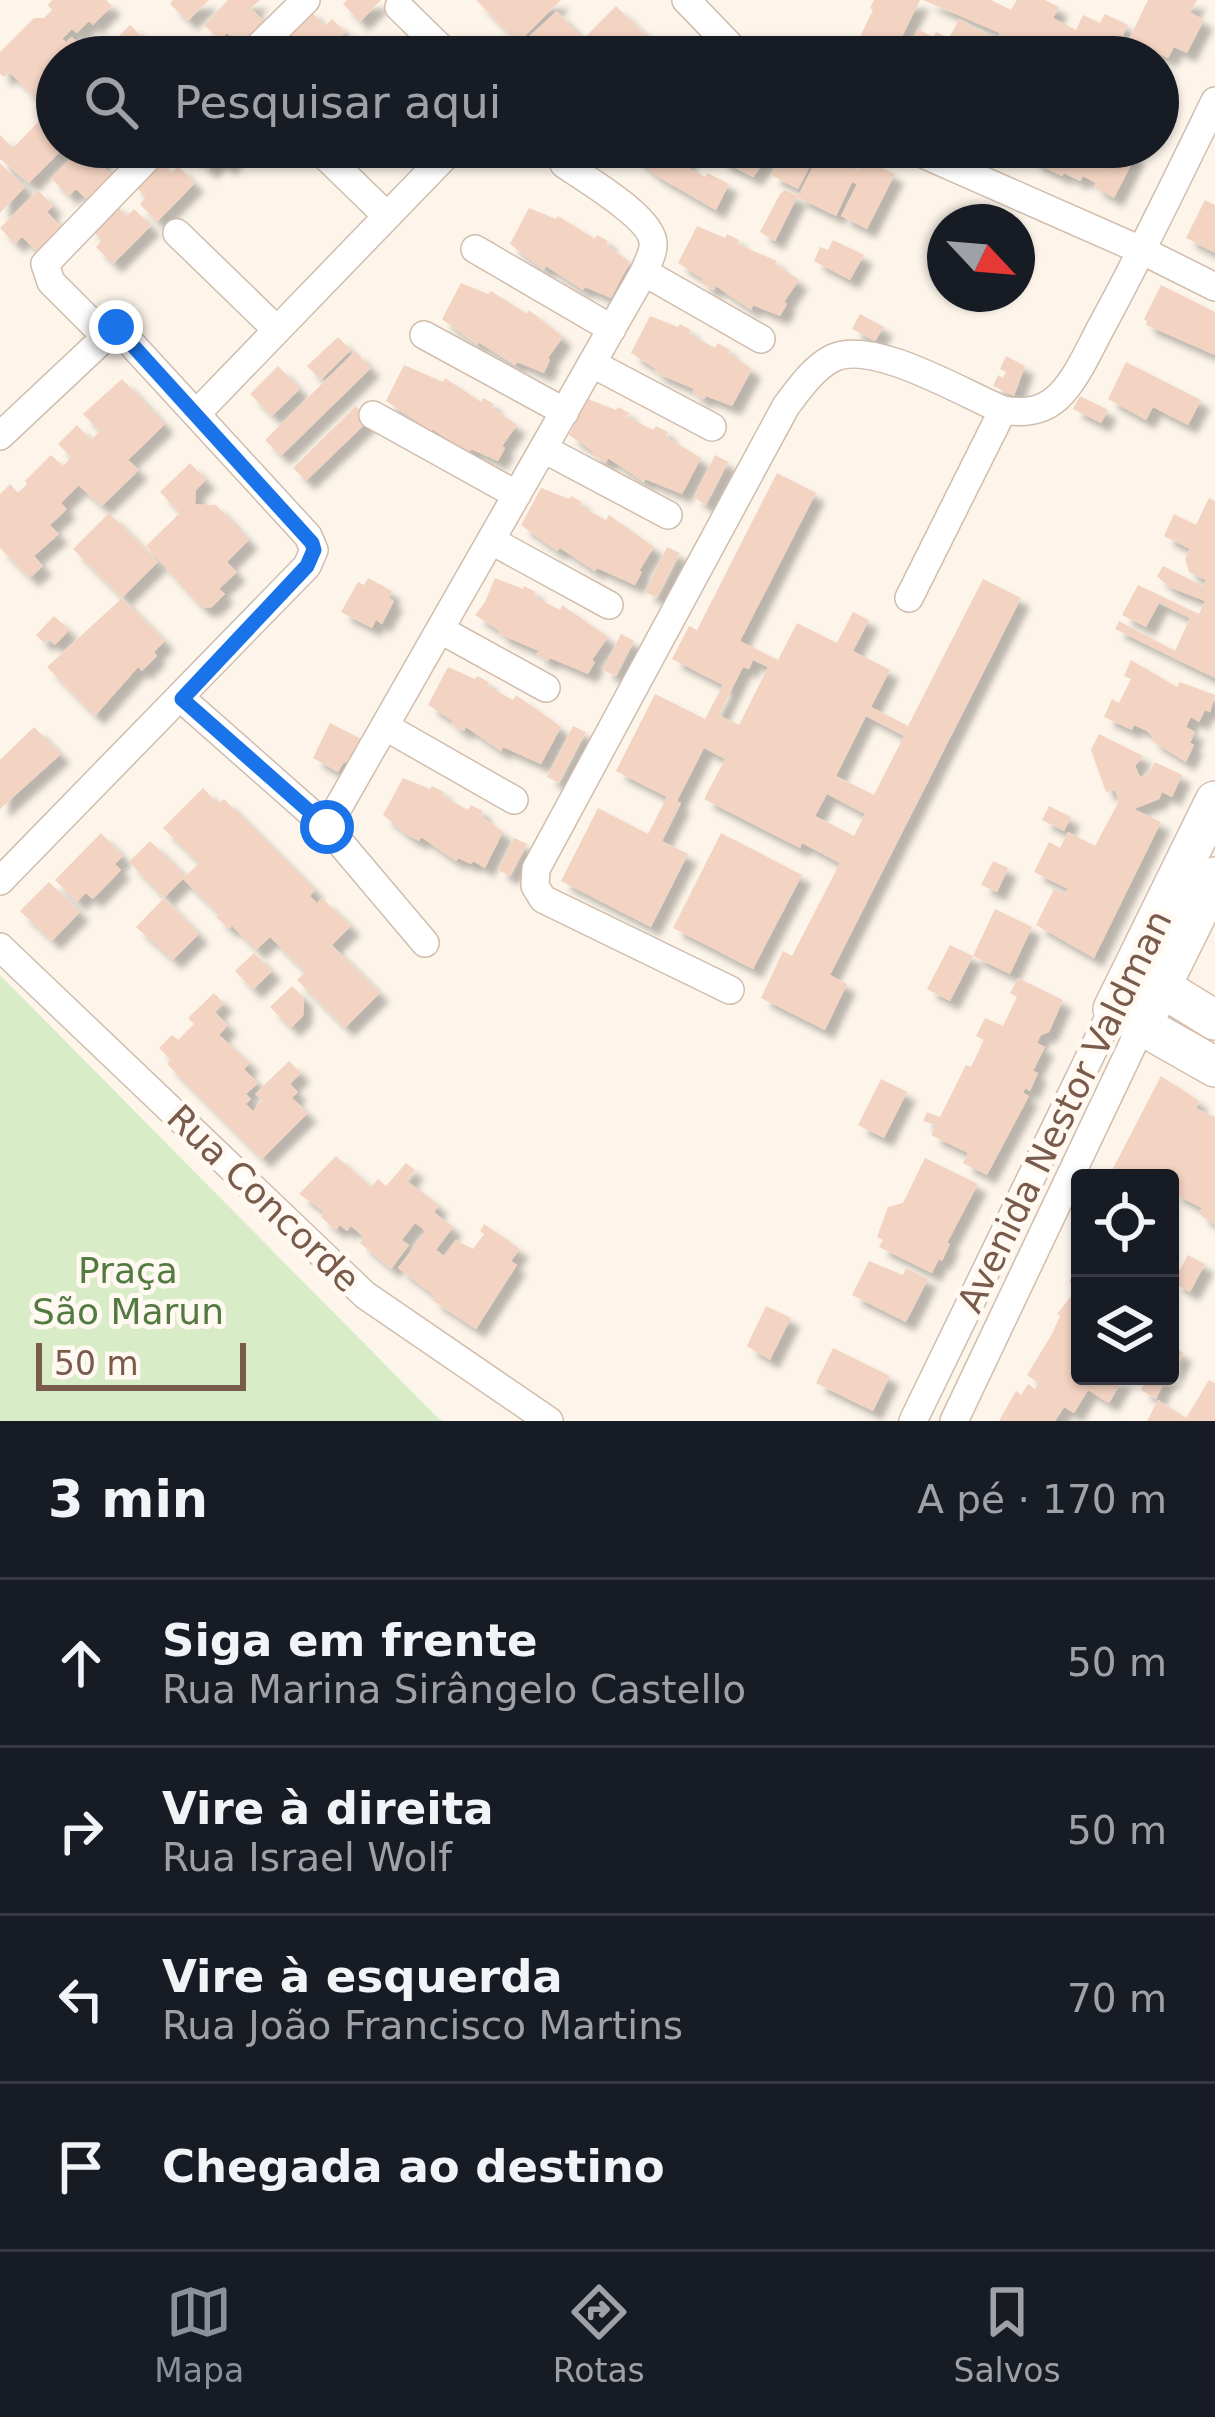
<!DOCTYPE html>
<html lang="pt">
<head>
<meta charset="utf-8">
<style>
	body { margin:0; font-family:"DejaVu Sans",sans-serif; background:#20242c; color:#f1f3f6 }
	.controls { position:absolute; right:36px; bottom:36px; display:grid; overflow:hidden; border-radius:12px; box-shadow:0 3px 9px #0004 }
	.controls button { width:108px; height:108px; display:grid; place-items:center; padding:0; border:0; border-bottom:3px solid #363941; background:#171b24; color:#f1f3f6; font:60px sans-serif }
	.compass { position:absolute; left:927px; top:204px; width:108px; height:108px; border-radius:50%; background:#171b24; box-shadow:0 3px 9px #0004; rotate:116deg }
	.scale { position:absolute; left:36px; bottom:30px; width:210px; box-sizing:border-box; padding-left:12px; border:6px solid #795b4c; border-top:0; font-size:33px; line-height:42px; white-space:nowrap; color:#795b4c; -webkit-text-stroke:9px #fff9f1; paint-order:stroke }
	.stop { position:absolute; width:36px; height:36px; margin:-27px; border:9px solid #1a73e8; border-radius:50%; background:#fff }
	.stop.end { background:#1a73e8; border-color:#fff; box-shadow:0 3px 12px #0008 }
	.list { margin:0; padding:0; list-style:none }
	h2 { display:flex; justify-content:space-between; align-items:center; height:156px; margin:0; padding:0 48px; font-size:51px }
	h2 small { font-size:39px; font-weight:400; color:#9ea1a6 }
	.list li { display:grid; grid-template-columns:78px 1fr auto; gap:36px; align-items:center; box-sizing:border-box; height:168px; padding:0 48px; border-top:3px solid #363941 }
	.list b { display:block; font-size:45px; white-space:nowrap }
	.list p { margin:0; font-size:39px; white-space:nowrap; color:#9ea1a6 }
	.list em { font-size:39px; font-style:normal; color:#9ea1a6 }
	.icon { flex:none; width:66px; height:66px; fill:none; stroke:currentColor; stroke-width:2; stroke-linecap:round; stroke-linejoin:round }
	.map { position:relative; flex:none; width:1215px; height:1421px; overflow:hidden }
	.search { position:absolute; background:#171b24; box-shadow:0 3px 9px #0004; left:36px; right:36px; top:36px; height:132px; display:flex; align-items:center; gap:30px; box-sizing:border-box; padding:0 42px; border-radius:66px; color:#9ea1a6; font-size:45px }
	.sheet { height:828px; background:#171b24 }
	nav { display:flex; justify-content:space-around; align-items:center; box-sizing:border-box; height:168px; border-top:3px solid #363941; background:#171b24; font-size:33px; color:#9ea1a6 }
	nav a { display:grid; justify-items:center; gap:6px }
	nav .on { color:#8c9099 }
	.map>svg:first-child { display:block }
</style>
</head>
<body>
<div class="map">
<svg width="1215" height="1421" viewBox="0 0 1215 1421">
	<defs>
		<filter id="shadow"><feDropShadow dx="9" dy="9" stdDeviation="3" flood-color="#0004"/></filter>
	</defs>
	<rect width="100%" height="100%" fill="#fdf5ea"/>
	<path fill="#d7ecc7" d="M0 975 437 1417 442 1421H0Z"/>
	<path fill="#f3d3c1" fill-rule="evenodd" filter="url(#shadow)" d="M52 0H106L112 6 93 25 89 21 77 33 72 29 62 39 66 42 72 37 85 50 78 57H57V111L45 99 41 103 9 72 4 77 0 74V52L34 18H44L52 10 48 5Z
		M173 0H209L188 21 170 4Z
		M228 0H260L251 8 266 23 241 47 227 33 220 40 204 25Z
		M347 0H381L360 22 343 4Z
		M476 0H561L518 43Z
		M874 0H920L892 57H850L873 10 870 8Z
		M923 0H991L1011 10 1017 0H1045L1059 7 1053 18 1076 30 1083 15 1100 23 1105 14 1128 25 1123 35 1126 41 1157 57H1108L1116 41 1113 40 1105 57H988L1000 33Z
		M1148 0H1197L1190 12 1204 20 1187 53 1174 47 1168 58 1129 39Z
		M616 6 646 35 629 53 620 45 609 57H584L574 48Z
		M308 8 325 26 332 19 346 32 321 57H294L290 53 297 47 283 33Z
		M557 11 580 36 557 57H538L523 42Z
		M959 19 989 35 977 57H945L942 52 940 57H918L907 52 918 29 933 37 936 32 949 38Z
		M130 25 158 52 153 57H98Z
		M661 36 680 54 678 57H640Z
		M190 37 207 53 203 57H171Z
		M44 116 50 123 57 116V147H65L29 183 0 159V135L13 148Z
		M82 147H96L105 156 99 163 113 176 88 201 76 189 69 196 51 178Z
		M197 147H231L227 151 234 158 226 167 219 159 208 170 190 153Z
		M639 147H670L689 158 684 165 705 177 708 173 729 184 716 210 655 175 633 156Z
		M726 147H776L753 177 719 160Z
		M784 147H820L798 189 771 175Z
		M823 147 839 152 838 155 850 161 848 166 858 171 864 159 895 174 867 229 841 216 857 184 852 182 836 216 797 197 775 241 760 232 780 194 785 190 798 196Z
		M1038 147H1119L1136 155 1114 198 1094 187 1096 183 1083 176 1080 181 1064 173 1062 176 1031 161Z
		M157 159 171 173 178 166 195 183 157 222 140 204 146 197 133 184Z
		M0 163 25 187 0 213Z
		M38 190 53 206 47 212 62 227 37 251 22 237 15 244 0 228Z
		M1205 200 1215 205V253L1186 238Z
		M113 202 127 216 134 209 151 226 113 264 96 247 102 240 89 227Z
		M529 208 556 219 558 216 595 239 597 235 608 241 606 245 630 262 611 298 585 287 583 290 546 266 544 270 510 244Z
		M697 226 725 238 727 234 739 240 737 244 777 261 775 264 799 280 784 302 787 304 780 316 753 305 751 310 716 286 714 290 701 283 703 279 678 263Z
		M833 240 864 255 850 280 814 261 820 247 828 250Z
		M461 283 488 294 491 291 527 314 529 310 563 337 548 358 550 360 544 373 517 362 515 365 478 342 477 345 442 319Z
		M1161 285 1215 312V355L1146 325 1147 321 1144 319Z
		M860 314 884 327 875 341 852 329Z
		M650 316 678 327 680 324 691 330 689 334 715 348 718 343 730 350 728 353 752 369 732 406 706 396 704 399 692 393 694 389 654 372 656 369 631 353Z
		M338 337 351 350 321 380 307 366Z
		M355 351 371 368 281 456 265 440Z
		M1006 356 1025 366 1014 396 993 386 998 375 1003 378 1006 372 1000 369Z
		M1126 362 1201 400 1188 425 1153 407 1146 420 1108 399Z
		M404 365 443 382 445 378 481 402 483 398 494 404 492 408 517 425 502 446 505 448 498 461 471 449 469 453 432 429 431 433 419 427 421 424 386 401Z
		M278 366 300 389 272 416 250 394Z
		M122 379 165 424 128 460 139 470 102 506 69 477 78 486 61 503 67 509 50 525 59 534 34 556 43 566 30 578 0 548V494L10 484 18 493 27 484 25 481 51 455 63 466 71 457 58 444 77 425 91 440 100 431 83 414Z
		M1080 396 1108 410 1101 423 1073 409Z
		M588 399 616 410 618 407 629 413 627 417 653 430 656 426 668 432 666 437 701 458 682 494 645 479 644 482 608 458 606 463 592 455 594 452 569 435Z
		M356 406 369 420 306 481 293 468Z
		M715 455 728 462 706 505 694 497Z
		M190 463 206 480 196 490 195 504 216 505 249 540 227 562 237 572 219 589 225 594 212 607 202 608 146 546 180 513 160 492Z
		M777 473 816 493 740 641 778 660 797 623 837 643 853 612 869 620 853 651 890 670 871 707 908 726 983 579 1021 598 830 975 847 984 825 1030 761 998 783 951 792 956 840 863 802 843 800 848 704 799 725 759 704 748 677 801 681 803 662 841 688 854 651 927 561 881 598 808 648 834 667 797 616 771 655 694 705 719 723 685 672 659 689 626 697 630ZM753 660 768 667 739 725 719 715 743 667 749 669ZM866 716 904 736 874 795 836 776ZM827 794 865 814 854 836 815 816Z
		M541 488 569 499 571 496 582 502 580 506 606 520 609 515 654 547 639 571 642 572 635 585 597 568 595 571 560 548 557 551 521 525Z
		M1209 498 1215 501V678L1115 629 1119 621 1175 651 1190 618 1159 603 1146 627 1122 615 1138 585 1199 614 1205 601 1169 587 1157 576 1163 566 1203 586 1206 580 1189 572 1185 559 1190 549 1164 536 1174 514 1196 525Z
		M109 513 158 562 122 598 73 549Z
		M667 547 680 553 657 598 645 592Z
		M368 578 392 591 389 598 394 601 382 624 376 620 372 628 341 612 358 582 364 585Z
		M495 578 523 589 524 586 536 592 533 596 560 610 562 605 608 637 592 660 595 662 588 674 550 658 548 661 536 654 539 651 499 634 500 631 475 615 485 602Z
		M122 598 165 641 154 652 157 656 142 671 138 667 95 716 47 667Z
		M54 616 69 630 55 645 48 639 44 643 36 635Z
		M621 634 634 641 616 676 603 670Z
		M1131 660 1177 687 1180 682 1215 695 1210 712 1205 710 1199 722 1191 717 1186 727 1195 732 1190 743 1194 745 1186 762 1151 740 1153 737 1147 731 1134 725 1132 730 1104 717 1112 699 1119 703 1131 679 1124 676Z
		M448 667 475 679 477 676 489 682 487 686 513 700 516 695 561 727 541 764 503 747 501 751 466 727 464 731 451 724 453 721 428 705Z
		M330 723 365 741 353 767 344 762 338 772 313 758Z
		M573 726 586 732 559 783 547 777Z
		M34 727 61 754 0 809V760Z
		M1099 734 1143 756 1135 766 1140 777 1149 773 1155 762 1182 775 1172 797 1162 792 1159 799 1134 809 1161 822 1094 958 1036 925 1054 889 1065 894 1068 889 1034 872 1049 842 1060 848 1068 832 1095 846 1119 801 1115 790 1106 792 1091 750Z
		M403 778 430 789 432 786 444 792 442 796 468 810 471 805 483 811 481 816 503 832 485 868 473 861 471 864 458 858 456 861 421 837 419 841 406 834 383 815Z
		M203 788 218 804 224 799 315 890 310 896 317 903 322 898 351 926 332 945 380 993 345 1028 297 980 305 972 270 937 256 950 232 926 229 929 216 917 219 914 183 879 199 863 163 828Z
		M1049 806 1071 817 1064 831 1042 820Z
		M101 833 123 856 115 864 121 870 93 899 86 893 77 902 55 880Z
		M721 833 802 875 753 969 673 928Z
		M514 838 527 844 510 876 498 870Z
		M150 841 186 876 164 898 129 862Z
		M993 861 1008 868 997 892 981 885Z
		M49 882 80 912 52 941 20 911Z
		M164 898 199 934 173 960 136 927Z
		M995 909 1032 927 1010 974 973 956Z
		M950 945 973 956 950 1001 927 989Z
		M254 953 272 971 253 990 235 971Z
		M1018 978 1063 1000 1049 1032 1041 1035 1037 1043 1045 1047 1033 1071 1038 1073 1030 1091 1025 1088 1023 1093 1029 1096 987 1175 963 1163 968 1153 931 1135 936 1125 923 1121 927 1112 940 1117 966 1065 971 1067 984 1040 976 1036 985 1018 1003 1026 1017 997 1010 993Z
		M292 986 304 998 303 1016 291 1028 270 1007Z
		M214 993 224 1003 215 1012 228 1025 219 1035 250 1063 244 1069 258 1083 246 1094 251 1099 246 1104 253 1111 262 1101 255 1094 289 1061 301 1073 290 1084 298 1092 292 1098 308 1113 262 1159 167 1064 171 1060 159 1048 172 1035 178 1040 194 1024 188 1018Z
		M1161 1076 1199 1101 1196 1108 1215 1117V1225L1199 1214 1202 1208 1172 1193 1176 1184 1170 1178H1108Z
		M881 1079 907 1092 884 1138 858 1125Z
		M336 1156 371 1187 378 1179 386 1186 406 1163 415 1170 407 1181 439 1205 434 1212 453 1227 436 1250 444 1256 456 1240 473 1249 484 1234 480 1231 484 1224 520 1249 511 1261 517 1265 476 1329 432 1300 435 1296 398 1268 425 1232 422 1228 415 1223 402 1240 409 1245 391 1269 360 1243 364 1237 351 1226 347 1231 340 1225 336 1230 321 1217 324 1213 322 1210 299 1194Z
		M925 1158 978 1184 947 1243 950 1244 942 1261 939 1259 932 1273 879 1247 883 1240 877 1237 888 1207 903 1203Z
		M1188 1255 1205 1264 1190 1292 1173 1282Z
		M869 1261 903 1275 906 1268 928 1279 906 1322 852 1295Z
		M1080 1265V1376L1123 1379 1109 1403 1088 1390 1074 1413 1064 1407 1055 1421H999L1016 1391 1021 1395 1028 1384 1035 1389 1039 1383 1027 1375 1052 1334 1060 1316 1057 1314 1078 1287 1069 1282Z
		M766 1306 791 1318 770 1360 747 1346Z
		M1170 1345 1183 1353 1169 1382 1165 1380 1156 1399 1141 1390 1148 1376H1170Z
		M833 1348 890 1376 873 1411 816 1383Z
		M1209 1380 1215 1383V1421H1147L1158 1400 1186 1418Z"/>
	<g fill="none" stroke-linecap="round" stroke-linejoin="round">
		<g stroke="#d0bdae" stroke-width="30">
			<path id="street" d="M686 0 741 57
				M399 7 450 57
				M248 57 306 0
				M316 147 387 216
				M907 147 1143 251 1215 287
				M177 233 277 330
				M475 249 612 329
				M644 272 761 339
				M104 335 51 282 45 264 158 147
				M424 335 565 412
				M593 364 712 427
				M197 413 454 147
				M373 415 517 495
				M0 436 116 327 308 536 314 550 307 566 0 881
				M544 449 668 515
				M492 541 609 605
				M909 598 1003 410
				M441 630 546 688
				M182 699 327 827 425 943
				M386 727 514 800
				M327 827 644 272C647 264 654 252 653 243 652 217 585 179 564 164
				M0 947 365 1295 549 1421
				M730 990 543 899 535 886 536 869 786 406C799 389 813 368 833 358 873 339 962 393 1003 410 1026 414 1046 411 1062 393 1080 373 1092 343 1105 320 1144 248 1179 175 1215 101
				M913 1421 1113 1009
				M954 1421 1142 1025"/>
		</g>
		<g stroke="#d6bfae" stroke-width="42">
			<path id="secondary" d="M1215 801 1113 1009 1215 1067
				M1138 973 1215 1020
				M1142 1025 1215 877"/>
		</g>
		<use href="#street" stroke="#fff" stroke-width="27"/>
		<use href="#secondary" stroke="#fff" stroke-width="39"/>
	</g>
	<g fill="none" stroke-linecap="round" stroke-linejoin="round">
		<path stroke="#1a73e8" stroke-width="15" d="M116 327 312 543 314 550 307 566 182 699 327 827"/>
	</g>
	<g text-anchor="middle" stroke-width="10" stroke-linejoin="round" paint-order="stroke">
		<g font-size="36" fill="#795b4c" stroke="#fff9f1">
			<text transform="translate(1064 1111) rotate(-64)" y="13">Avenida Nestor Valdman</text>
			<text transform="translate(264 1198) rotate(44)" y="13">Rua Concorde</text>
		</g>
		<g font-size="36" fill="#527a41" stroke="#fff9f1">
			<text x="128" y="1283">Praça<tspan x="128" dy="41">São Marun</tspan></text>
		</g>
	</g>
</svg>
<div class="controls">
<button><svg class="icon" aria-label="locate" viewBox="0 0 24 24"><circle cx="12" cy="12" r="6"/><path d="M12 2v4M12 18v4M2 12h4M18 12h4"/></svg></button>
<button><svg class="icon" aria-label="layers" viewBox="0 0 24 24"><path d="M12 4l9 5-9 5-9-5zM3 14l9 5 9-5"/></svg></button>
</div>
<svg class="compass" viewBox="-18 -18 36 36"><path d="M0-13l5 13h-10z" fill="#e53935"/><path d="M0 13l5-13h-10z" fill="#9ea1a6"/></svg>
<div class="scale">50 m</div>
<div class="stop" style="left:327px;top:827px"></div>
<div class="stop end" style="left:116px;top:327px"></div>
<div class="search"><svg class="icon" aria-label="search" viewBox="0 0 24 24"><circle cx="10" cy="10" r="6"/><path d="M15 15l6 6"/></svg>Pesquisar aqui</div>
</div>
<section class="sheet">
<h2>3 min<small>A pé · 170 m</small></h2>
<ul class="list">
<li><svg class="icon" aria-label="ahead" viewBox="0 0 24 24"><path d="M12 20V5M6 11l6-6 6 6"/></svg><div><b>Siga em frente</b><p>Rua Marina Sirângelo Castello</p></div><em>50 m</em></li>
<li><svg class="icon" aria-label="right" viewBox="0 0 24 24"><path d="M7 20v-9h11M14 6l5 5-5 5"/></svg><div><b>Vire à direita</b><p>Rua Israel Wolf</p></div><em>50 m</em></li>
<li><svg class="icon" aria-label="left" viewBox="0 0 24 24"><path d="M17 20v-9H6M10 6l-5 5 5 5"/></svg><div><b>Vire à esquerda</b><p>Rua João Francisco Martins</p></div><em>70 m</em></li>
<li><svg class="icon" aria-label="arrive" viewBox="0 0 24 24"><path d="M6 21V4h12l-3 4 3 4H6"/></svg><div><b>Chegada ao destino</b></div></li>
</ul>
</section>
<nav>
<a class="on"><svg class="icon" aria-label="map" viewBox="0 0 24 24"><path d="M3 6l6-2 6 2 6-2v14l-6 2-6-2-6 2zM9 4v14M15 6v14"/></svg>Mapa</a>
<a><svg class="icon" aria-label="directions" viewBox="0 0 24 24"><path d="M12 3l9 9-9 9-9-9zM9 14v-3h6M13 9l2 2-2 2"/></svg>Rotas</a>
<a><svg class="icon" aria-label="saved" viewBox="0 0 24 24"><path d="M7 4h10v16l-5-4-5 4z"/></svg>Salvos</a>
</nav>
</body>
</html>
